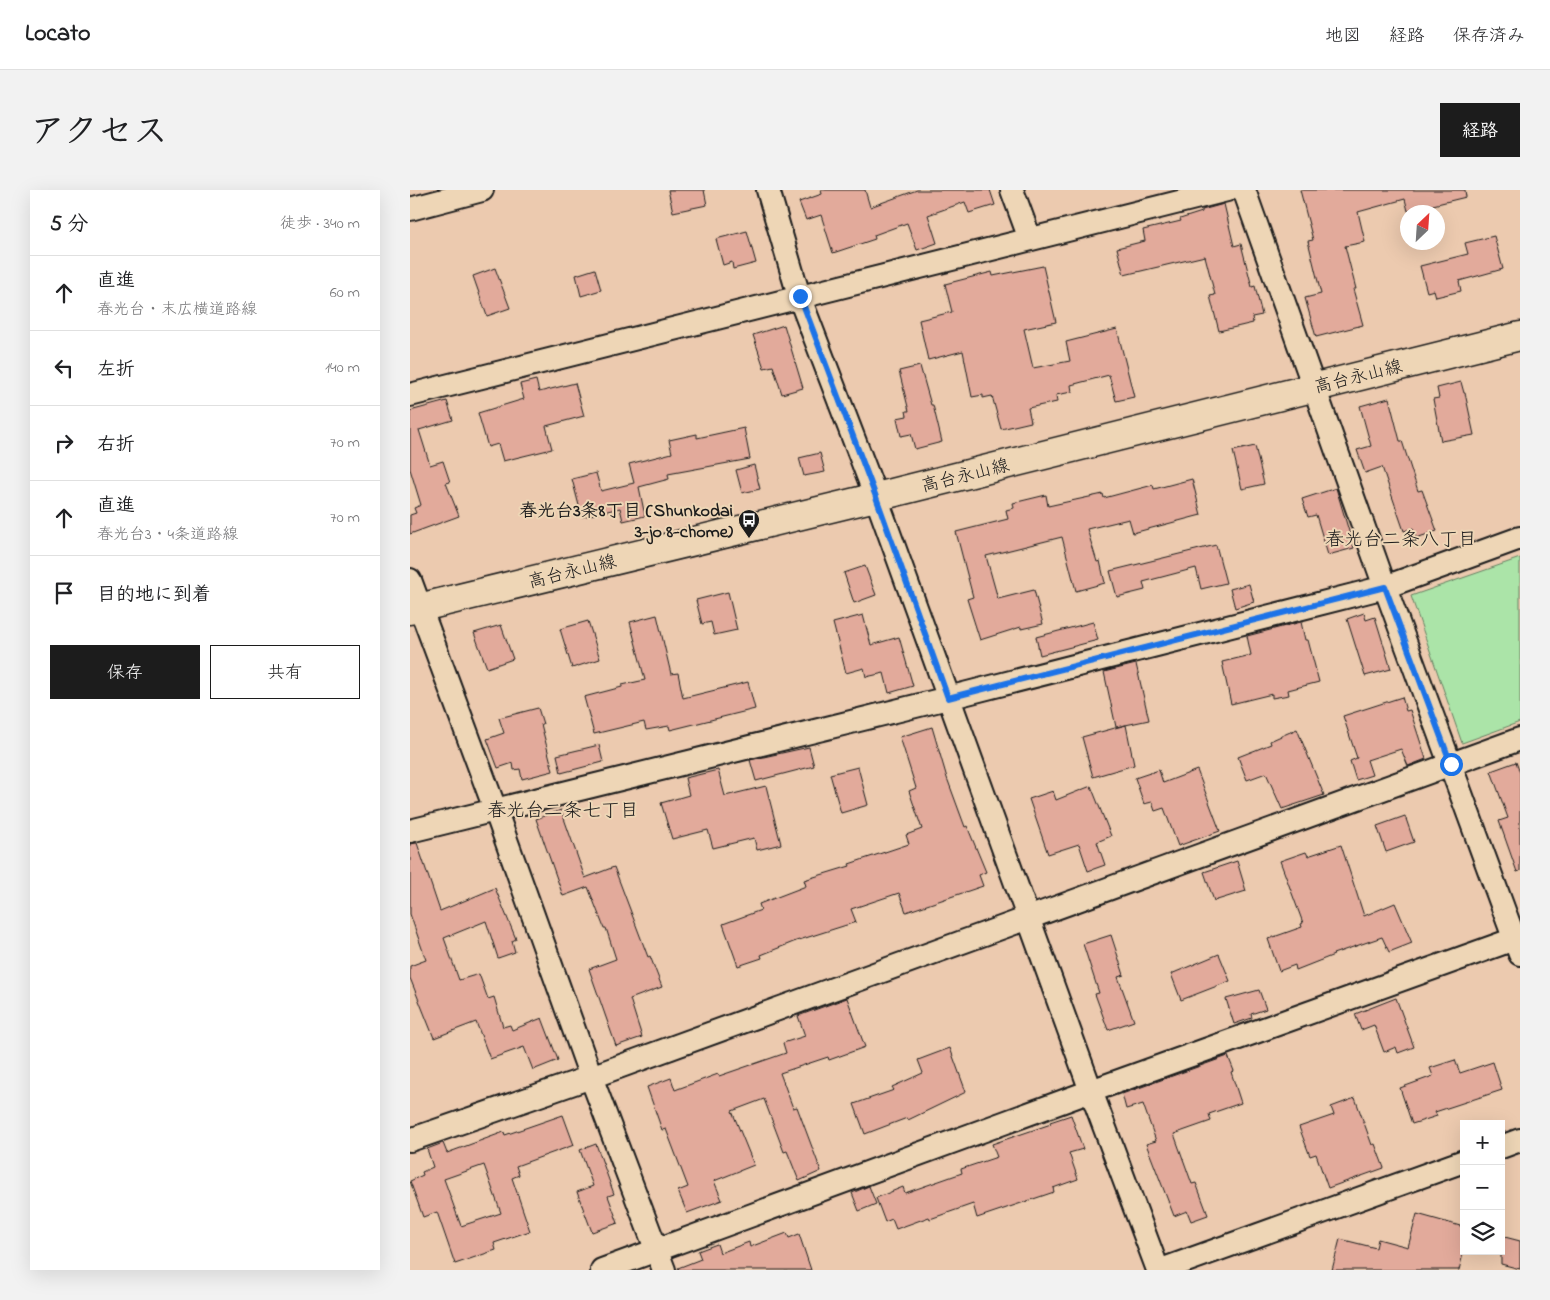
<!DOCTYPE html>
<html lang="ja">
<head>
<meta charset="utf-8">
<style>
	body { margin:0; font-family:"Indie Flower","Klee One",sans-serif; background:#f2f2f2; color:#202124 }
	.controls { position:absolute; right:15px; bottom:15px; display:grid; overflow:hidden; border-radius:0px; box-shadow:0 5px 20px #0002 }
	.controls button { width:45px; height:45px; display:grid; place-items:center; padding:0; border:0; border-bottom:1px solid #e0e0e0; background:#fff; color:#202124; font:25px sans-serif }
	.compass { position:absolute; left:990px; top:15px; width:45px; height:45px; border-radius:50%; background:#fff; box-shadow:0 5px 20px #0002; rotate:25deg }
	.stop { position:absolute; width:15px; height:15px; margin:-11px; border:4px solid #1a73e8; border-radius:50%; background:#fff }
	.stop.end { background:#1a73e8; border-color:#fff; box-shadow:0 1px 5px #0008 }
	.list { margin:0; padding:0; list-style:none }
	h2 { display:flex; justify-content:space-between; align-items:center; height:65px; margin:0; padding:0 20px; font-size:21px }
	h2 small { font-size:16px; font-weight:400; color:#757577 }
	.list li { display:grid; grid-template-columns:32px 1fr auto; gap:15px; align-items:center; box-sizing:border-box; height:75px; padding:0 20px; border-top:1px solid #e0e0e0 }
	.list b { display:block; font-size:19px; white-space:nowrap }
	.list p { margin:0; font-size:16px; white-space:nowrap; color:#757577 }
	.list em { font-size:16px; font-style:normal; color:#757577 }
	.actions { display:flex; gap:10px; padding:15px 20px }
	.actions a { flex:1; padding:11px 0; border:1px solid #1c1c1c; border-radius:0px; text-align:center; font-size:18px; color:#1c1c1c }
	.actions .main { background:#1c1c1c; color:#fff }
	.icon { flex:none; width:28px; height:28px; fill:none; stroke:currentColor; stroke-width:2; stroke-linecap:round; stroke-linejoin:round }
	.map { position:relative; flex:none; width:1110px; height:1080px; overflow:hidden; border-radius:0px }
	header { display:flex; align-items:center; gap:30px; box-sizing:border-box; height:70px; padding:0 25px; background:#fff; border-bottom:1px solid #e0e0e0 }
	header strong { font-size:24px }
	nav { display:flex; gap:28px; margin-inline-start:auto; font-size:18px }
	.intro { display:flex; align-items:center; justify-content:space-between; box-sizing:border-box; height:120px; padding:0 30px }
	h1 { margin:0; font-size:35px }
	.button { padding:12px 22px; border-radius:0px; background:#1c1c1c; color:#fff; font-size:18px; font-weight:700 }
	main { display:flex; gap:30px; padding:0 30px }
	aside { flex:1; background:#fff; border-radius:0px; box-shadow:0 5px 20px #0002 }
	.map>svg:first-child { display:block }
</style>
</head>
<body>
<header>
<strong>Locato</strong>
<nav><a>地図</a><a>経路</a><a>保存済み</a></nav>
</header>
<div class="intro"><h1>アクセス</h1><a class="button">経路</a></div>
<main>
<aside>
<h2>5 分<small>徒歩 · 340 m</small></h2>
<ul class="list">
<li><svg class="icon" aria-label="ahead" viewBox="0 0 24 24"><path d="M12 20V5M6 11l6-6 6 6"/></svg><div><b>直進</b><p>春光台・末広横道路線</p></div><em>60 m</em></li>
<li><svg class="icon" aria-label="left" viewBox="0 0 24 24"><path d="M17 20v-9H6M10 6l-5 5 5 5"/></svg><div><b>左折</b></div><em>140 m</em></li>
<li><svg class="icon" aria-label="right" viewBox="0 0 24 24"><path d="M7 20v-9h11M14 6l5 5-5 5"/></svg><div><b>右折</b></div><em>70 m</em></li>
<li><svg class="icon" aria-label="ahead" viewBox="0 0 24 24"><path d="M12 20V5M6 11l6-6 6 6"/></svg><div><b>直進</b><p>春光台3・4条道路線</p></div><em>70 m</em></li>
<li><svg class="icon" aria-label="arrive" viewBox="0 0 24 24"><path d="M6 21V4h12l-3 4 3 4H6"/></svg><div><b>目的地に到着</b></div></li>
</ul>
<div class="actions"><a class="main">保存</a><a>共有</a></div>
</aside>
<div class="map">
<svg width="1110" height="1080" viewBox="0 0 1110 1080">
	<rect width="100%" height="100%" fill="#eccaaf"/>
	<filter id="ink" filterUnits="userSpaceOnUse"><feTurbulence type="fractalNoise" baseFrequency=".02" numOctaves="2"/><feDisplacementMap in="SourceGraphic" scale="10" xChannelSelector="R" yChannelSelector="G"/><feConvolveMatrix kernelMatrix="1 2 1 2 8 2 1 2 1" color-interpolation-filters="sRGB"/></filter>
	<g filter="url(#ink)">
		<path fill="#abe4a8" stroke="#648062" d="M1110 368V532L1052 553 1001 406Z"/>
		<path fill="#e2aa9b" stroke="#1c1c1c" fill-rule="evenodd" d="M258 0H294L297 15 263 22Z
			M411 0H455L460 17 507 0H580L585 15 559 23 555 12 518 25 527 53 507 60 497 33 464 45 465 49 423 63 411 25 396 30 389 12 412 4Z
			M890 0H1055L1056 7 998 21 995 9 948 22 955 52 935 56 946 99H943L953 135 906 147 895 108 911 104 898 51 903 50Z
			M814 14 824 56 831 54 842 97 845 96 852 125 842 127 843 133 809 141 800 106 805 105 795 66 714 85 707 58 735 51 733 40 771 31 770 29 792 22V20Z
			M337 41 346 73 323 79 322 72 313 75 306 49Z
			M1084 46 1093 79 1049 91 1051 101 1026 107 1024 100 1017 102 1010 76 1058 64 1055 53Z
			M633 76 646 132 614 139 623 178 660 171 656 152 707 139 724 207 706 211 699 185 661 195 662 202 646 205 647 212 618 218 621 232 591 239 582 206 573 208V205L562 207 553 161 518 170 509 130 542 122 535 94 582 82 583 86Z
			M85 78 100 118 77 126 63 86Z
			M185 79 191 100 171 106 166 85Z
			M374 135 393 198 372 204 363 176 354 178 343 145Z
			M510 176 521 215H523L532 252 505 259 501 244 491 246 487 228 497 226 496 221H499L489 181Z
			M126 190 129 202 165 193 174 226 136 236 142 259 93 271 88 254 78 257 68 223 114 209 110 194Z
			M1051 192 1054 203H1055L1064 245 1031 251 1023 209 1029 208 1027 198Z
			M979 208 990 251H992L1008 301 1012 300 1027 341 1006 348 1003 338 994 341 972 277 955 283 947 260 961 256 950 216Z
			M37 211 43 230 9 240 20 275 33 271 40 292 36 293 49 326 0 344V325L6 323 4 318 11 315 0 279V221Z
			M334 238 340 269 258 284 259 289 229 297 235 326 213 331 210 318 172 327 162 289 186 283 191 301 224 293 219 274 262 263 259 250 287 244V248Z
			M845 256 854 294 832 299 823 261Z
			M410 263 415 282 394 286 389 268Z
			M344 275 350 299 332 303 326 280Z
			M782 289 791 325 723 343 719 329 677 339 687 372 690 371 695 393 666 401 652 347 576 366 588 409 624 400 633 434 611 439V437L570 450 557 409 563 407 546 342 598 329 596 320 604 318 603 313 636 305 638 316 693 304 694 308 743 295 744 299Z
			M926 298 944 358 918 365 906 325 898 327 892 309Z
			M806 355 816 393 791 399 786 378 733 392 735 400 707 407 700 381Z
			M455 376 466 405 444 413 434 383Z
			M839 394 844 412 825 418 820 399Z
			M318 402 327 440 304 445 301 432 292 434 286 410Z
			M954 423 956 430 965 427 981 479 955 486 937 429Z
			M247 425 261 484 268 483 273 508 338 492 345 519 260 540 259 536 236 540 234 532 184 544 174 507 212 497V495L235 490 220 432Z
			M453 425 461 455 489 447 503 496 479 503 474 483 456 487 454 478 436 483 423 433Z
			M178 431 190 469 162 478 150 439Z
			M683 432 688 450 630 465 626 447Z
			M891 432 895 450H898L909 492 878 500 879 505 862 508V504L821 514 812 472 841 465 837 446Z
			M91 435 103 469 77 478 64 443Z
			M726 474 739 530 706 537 694 482Z
			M992 507 996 521 1000 520 1016 569 998 576 991 559 957 570 962 585 946 590 940 571 947 568 933 526Z
			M128 518 133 534H131L143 581 112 589 110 579 104 580 103 573 88 578 77 549 94 543 89 528Z
			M716 535 724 575 683 587 672 547Z
			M522 537 537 588 555 637 557 636 576 682 569 685 573 696 496 722 489 703 441 719 446 732 386 751 351 765 352 768 328 776 313 734 351 720 349 714 396 696 394 690 440 676 439 674 499 654 496 645 512 639 499 601 506 598 490 547Z
			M887 539 914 605 872 619 856 583 837 590 828 567 861 554 860 551Z
			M189 555 193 572 151 583 147 565Z
			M399 557 404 576 346 591 340 570Z
			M1106 572 1110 583V681L1107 682 1089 631 1098 628 1081 581Z
			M448 577 458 615 431 623 420 584Z
			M308 580 315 606 356 596 371 654 347 660 344 648 303 658 298 640 262 649 251 613 279 605 275 588Z
			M749 580 753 593 787 580 810 641 768 656 754 618 745 621 742 612 734 614 725 588Z
			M681 596 701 646 687 652 695 675 678 681 669 654 638 664 619 609 643 601 646 610Z
			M151 620 175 688 204 677 238 767 240 766 252 797 220 809 232 847 206 856 179 779 206 769 196 738H194L178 697 153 706 126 629Z
			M995 626 1004 652 976 662 967 636Z
			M7 653 30 721 85 698 106 749 102 751 105 762 88 768 76 731 34 748 49 790 69 784 78 809 84 807 93 837 100 835 102 840 132 828 148 870 123 880 114 857 80 869 66 832 24 848 0 788V776L16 770 0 724V654Z
			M931 655 954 726 985 713 1002 753 979 762 972 747 923 764 924 765 886 780 885 775 869 781 858 749 892 737 891 734 893 733 870 671 896 662 898 666Z
			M827 671 836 701 804 711 794 682Z
			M701 745 714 785 708 787 724 831 698 840 685 804 689 803 673 754Z
			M809 764 820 791 771 810 761 784Z
			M849 800 856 819 841 824 842 828 824 834 816 809Z
			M437 808 455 857 419 870 418 867 370 883 383 918 387 917 411 981 389 991 377 961 374 962 354 909 322 921 344 975 304 991 312 1010 277 1023 268 1001 278 997 256 939 252 940 237 897 261 888 265 900 308 884 309 886 376 863 373 853 395 846 388 826Z
			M986 808 1004 857 988 863 986 857 974 862 964 835 951 840 945 824Z
			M540 858 556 902 498 930 497 928 455 944 444 914 484 900 482 897 513 883 508 870Z
			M818 866 824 881 821 882 831 913 799 924 801 931 764 944 782 994 786 993 798 1025 781 1031 777 1021 764 1026 736 954 746 951 733 914 716 919 712 904Z
			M1045 870 1050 883 1083 872 1092 900 1025 922 1027 926 1002 934 990 898 1023 886 1020 878Z
			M945 908 962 955 965 954 974 978 918 998 906 964 900 966 889 937 924 925 921 917Z
			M153 925 164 955 106 976 109 985 102 988 120 1041 84 1053 86 1060 45 1074 27 1022 13 1027 0 991 13 985 12 982 23 977 17 959 33 953 37 963 94 942 95 945ZM74 975 91 1023 51 1036 34 989Z
			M661 925 673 959 659 963 668 989 643 998 644 1002 567 1028 563 1014 520 1029 519 1027 486 1039 482 1029 475 1032 466 1008 493 997 495 1003 552 983 551 979 587 967 582 954 641 934 640 932Z
			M186 954 204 1004 198 1006 208 1033 182 1042 167 1002 183 996 170 960Z
			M459 996 466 1014 449 1021 442 1003Z
			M1007 1024 1054 1037V1060L1049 1080H922L930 1049 966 1058 968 1049 998 1057Z
			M377 1043 379 1048 389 1044 401 1080H269L268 1078 291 1069 288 1061 307 1054 310 1063 339 1052 340 1057Z
			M1091 1046 1110 1051V1079L1091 1074Z"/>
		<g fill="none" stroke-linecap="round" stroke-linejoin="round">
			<g stroke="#1c1c1c" stroke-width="26">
				<path id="street" d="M358 0 389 106 466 307 681 901 748 1080
					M602 0 620 49
					M834 0 975 397 1110 764
					M0 19 72 0
					M0 205 817 0
					M0 390 85 619 181 887 254 1080
					M0 641 538 508 975 397 1110 348
					M0 950 181 887 1110 549
					M1091 957 1110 950
					M192 1080 681 901 1110 747
					M751 1080 1054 971"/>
			</g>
			<g stroke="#1c1c1c" stroke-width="31">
				<path id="secondary" d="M0 420 466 307 1110 146"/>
			</g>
			<use href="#street" stroke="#eed6b6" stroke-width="22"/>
			<use href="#secondary" stroke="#eed6b6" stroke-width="28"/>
		</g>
	</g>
	<g fill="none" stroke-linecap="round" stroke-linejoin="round" filter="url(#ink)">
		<path stroke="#1a73e8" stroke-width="6" d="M390 106 466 307 538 508 975 397 1041 574"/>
	</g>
	<defs>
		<g id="bus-pin" transform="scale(1.125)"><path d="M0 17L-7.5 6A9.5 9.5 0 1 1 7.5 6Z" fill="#1c1c1c" stroke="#eed6b6"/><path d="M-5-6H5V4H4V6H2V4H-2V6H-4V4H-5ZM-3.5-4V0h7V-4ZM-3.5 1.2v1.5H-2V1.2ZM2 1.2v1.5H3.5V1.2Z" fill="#fff"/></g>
	</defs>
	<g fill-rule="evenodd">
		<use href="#bus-pin" x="339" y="330"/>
	</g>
	<g text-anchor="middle" stroke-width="4" stroke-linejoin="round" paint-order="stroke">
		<g font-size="18" fill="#1c1c1c" stroke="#eed6b6">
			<text transform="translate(948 186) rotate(-14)" y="6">高台永山線</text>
			<text transform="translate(555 285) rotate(-14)" y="6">高台永山線</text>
			<text transform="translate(162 381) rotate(-14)" y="6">高台永山線</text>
		</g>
		<g font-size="18" font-weight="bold" fill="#1c1c1c" stroke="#eed6b6" text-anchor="end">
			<text x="323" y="326">春光台3条8丁目 (Shunkodai<tspan x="323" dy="21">3-jo 8-chome)</tspan></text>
		</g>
		<g font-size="19" fill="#1c1c1c" stroke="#eed6b6">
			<text x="991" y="355">春光台二条八丁目</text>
			<text x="153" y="626">春光台二条七丁目</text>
		</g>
	</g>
</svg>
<div class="controls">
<button>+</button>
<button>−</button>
<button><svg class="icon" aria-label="layers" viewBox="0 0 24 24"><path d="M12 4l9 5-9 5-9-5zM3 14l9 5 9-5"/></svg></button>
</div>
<svg class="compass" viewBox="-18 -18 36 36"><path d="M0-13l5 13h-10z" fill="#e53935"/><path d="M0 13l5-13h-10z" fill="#757577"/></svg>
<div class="stop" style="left:1041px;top:574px"></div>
<div class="stop end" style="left:390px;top:106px"></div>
</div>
</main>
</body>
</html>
